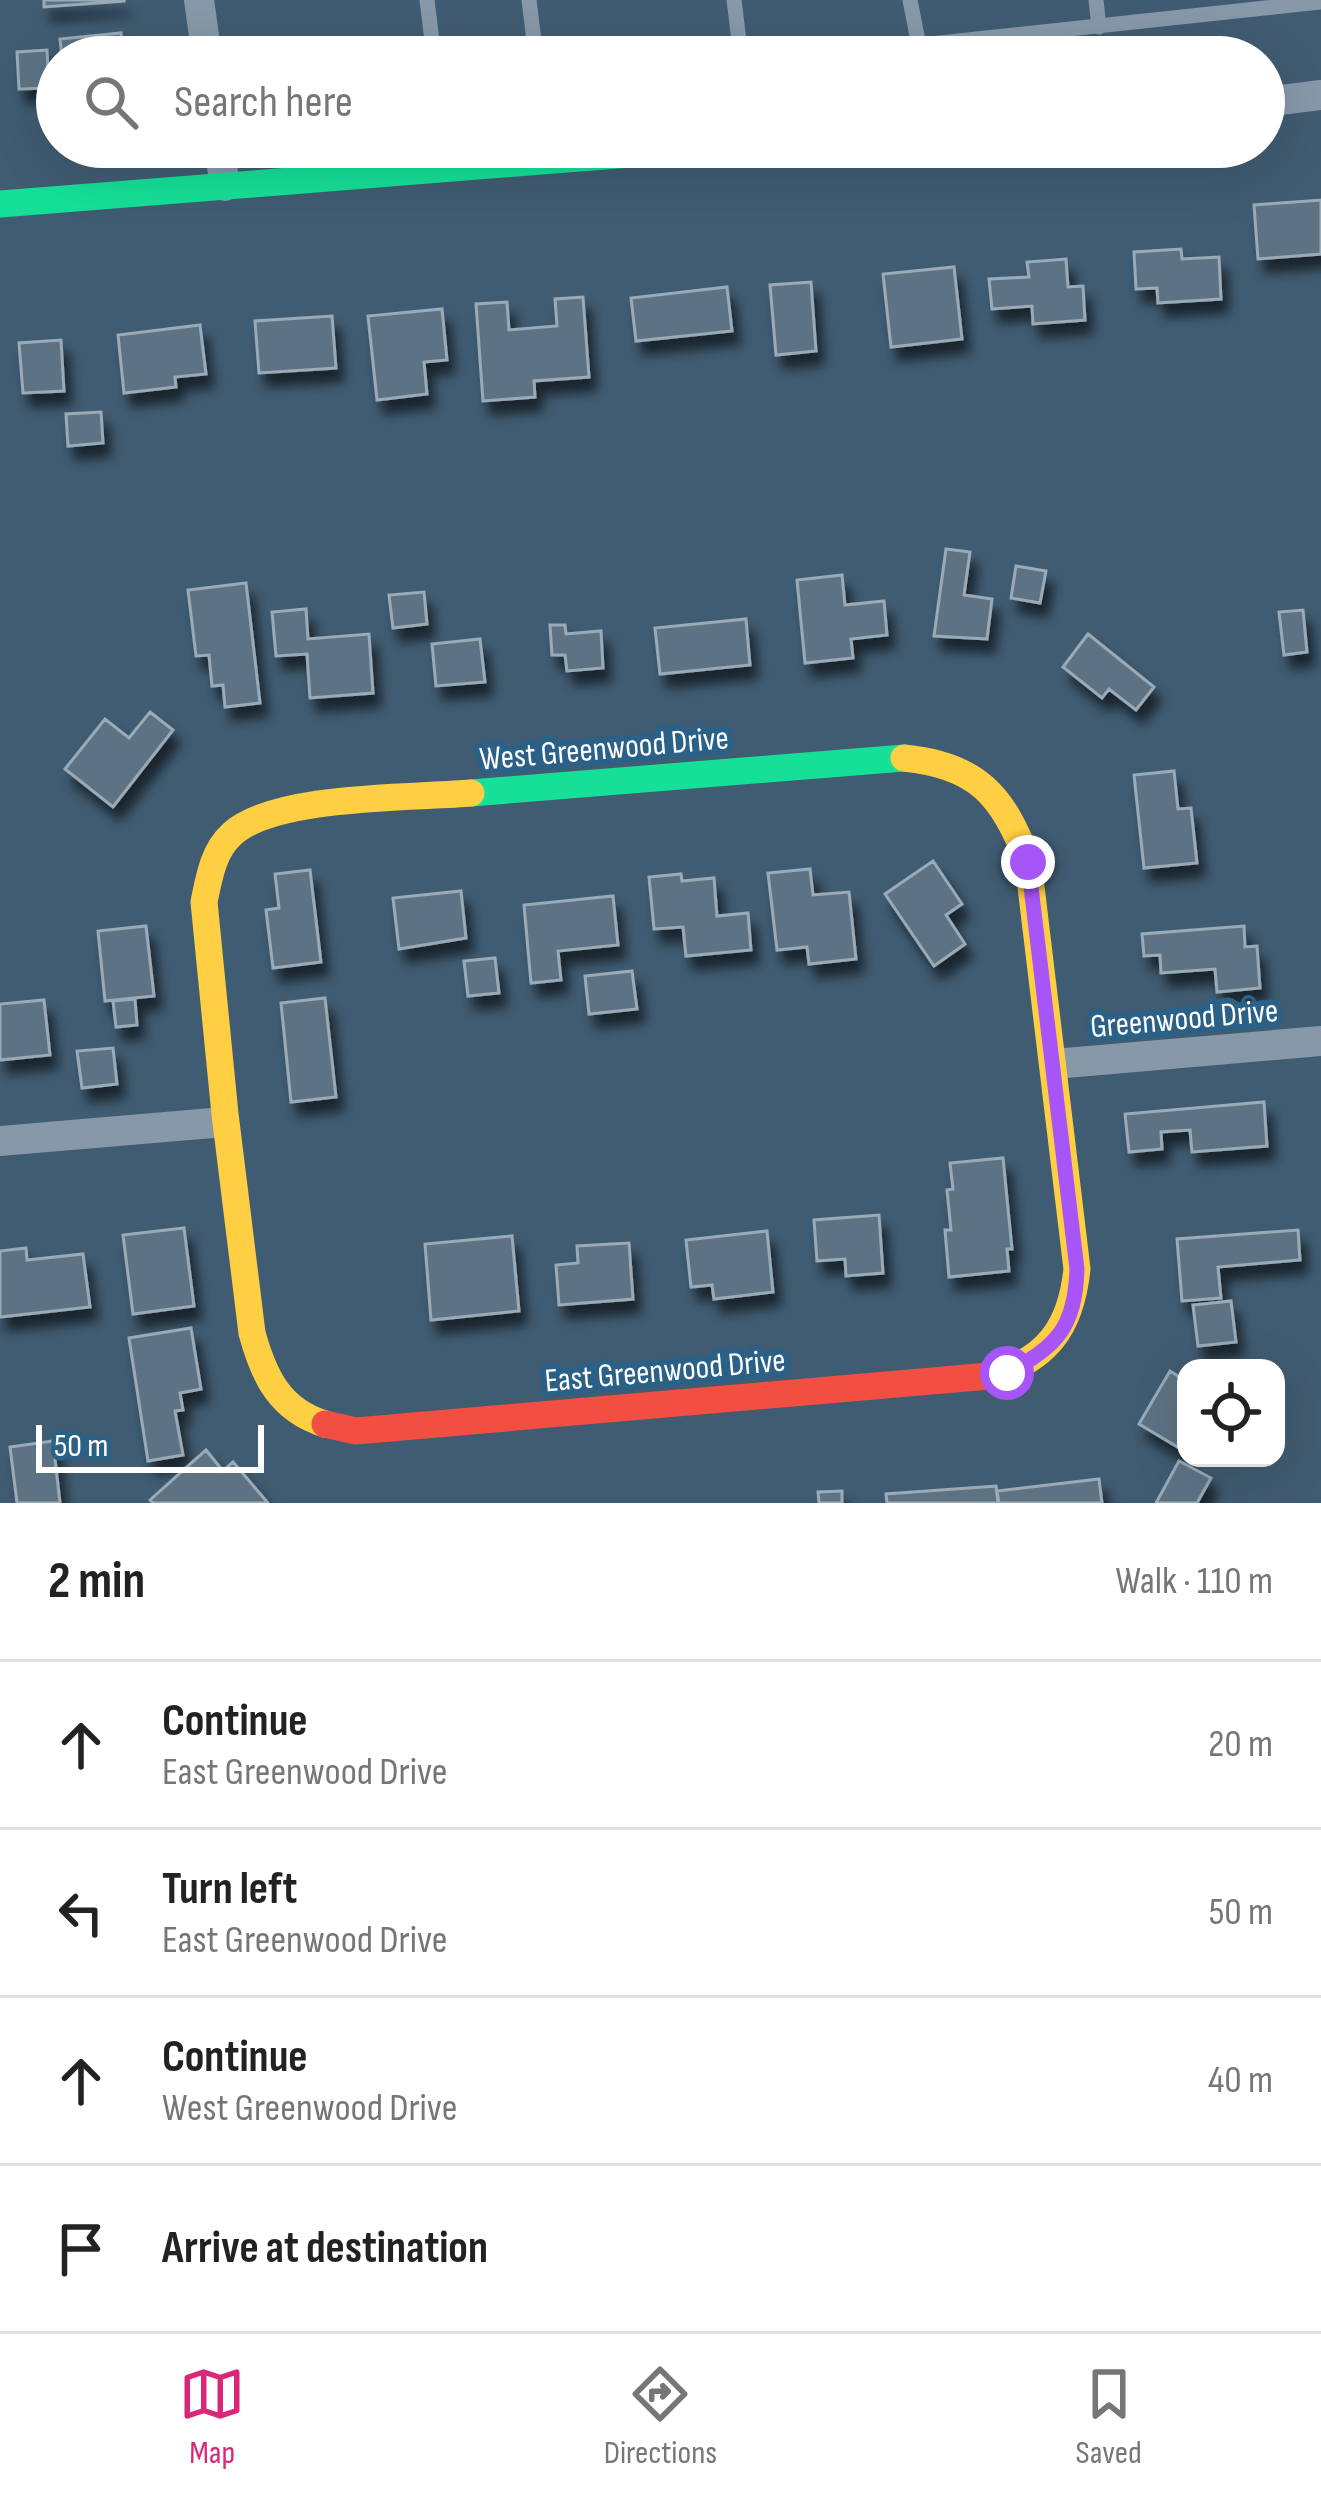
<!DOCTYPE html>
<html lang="en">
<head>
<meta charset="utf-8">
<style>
	body { margin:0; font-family:"Sofia Sans Condensed",sans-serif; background:#f2f2f2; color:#222 }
	.controls { position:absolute; right:36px; bottom:36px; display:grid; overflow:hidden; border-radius:24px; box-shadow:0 12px 48px #0002 }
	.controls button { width:108px; height:108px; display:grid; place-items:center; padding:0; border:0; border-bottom:3px solid #e0e0e0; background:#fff; color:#222; font:60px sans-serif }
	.scale { position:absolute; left:36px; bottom:30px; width:228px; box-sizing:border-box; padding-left:12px; border:6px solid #fff; border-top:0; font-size:33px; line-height:42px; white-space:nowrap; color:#fff; -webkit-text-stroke:9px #2b6087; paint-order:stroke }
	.stop { position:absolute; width:36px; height:36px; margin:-27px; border:9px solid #a855f7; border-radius:50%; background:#fff }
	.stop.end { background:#a855f7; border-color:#fff; box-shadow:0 3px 12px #0008 }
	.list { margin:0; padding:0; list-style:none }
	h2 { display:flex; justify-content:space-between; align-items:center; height:156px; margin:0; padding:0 48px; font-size:51px }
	h2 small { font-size:39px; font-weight:400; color:#767676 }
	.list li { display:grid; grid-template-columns:78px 1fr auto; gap:36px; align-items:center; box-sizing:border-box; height:168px; padding:0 48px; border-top:3px solid #e0e0e0 }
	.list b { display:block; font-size:45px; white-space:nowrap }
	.list p { margin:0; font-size:39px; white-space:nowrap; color:#767676 }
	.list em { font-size:39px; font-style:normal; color:#767676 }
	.icon { flex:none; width:66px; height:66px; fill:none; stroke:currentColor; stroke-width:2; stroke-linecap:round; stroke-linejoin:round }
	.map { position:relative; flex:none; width:1321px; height:1503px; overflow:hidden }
	.search { position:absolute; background:#fff; box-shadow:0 12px 48px #0002; left:36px; right:36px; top:36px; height:132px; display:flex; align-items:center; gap:30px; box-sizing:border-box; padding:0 42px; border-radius:66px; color:#767676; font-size:45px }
	.sheet { height:828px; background:#fff }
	nav { display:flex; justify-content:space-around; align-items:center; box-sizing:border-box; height:168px; border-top:3px solid #e0e0e0; background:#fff; font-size:33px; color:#767676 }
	nav a { display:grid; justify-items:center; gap:6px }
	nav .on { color:#db2777 }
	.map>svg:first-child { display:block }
</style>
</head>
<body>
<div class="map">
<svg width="1321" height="1503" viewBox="0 0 1321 1503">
	<defs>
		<filter id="shadow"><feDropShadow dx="7" dy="13" stdDeviation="6" flood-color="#0009"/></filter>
	</defs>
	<rect width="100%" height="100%" fill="#405c72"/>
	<path fill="#5d7384" stroke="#9aaab6" stroke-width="3" filter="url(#shadow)" d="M44 0H124V1L44 7Z
		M121 33 124 57H62L60 39Z
		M47 50 49 88 19 89 17 52Z
		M1321 200V254L1258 259 1254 205Z
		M1181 249 1182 259 1219 257 1221 299 1158 303 1157 288 1136 289 1134 252Z
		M1066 259 1068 287 1083 286 1085 320 1033 324 1032 306 992 309 989 279 1029 277 1027 262Z
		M954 267 962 339 891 347 883 274Z
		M811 282 816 351 776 355 770 285Z
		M727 287 732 331 636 341 631 298Z
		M583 297 589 377 534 381 535 397 483 401 476 304 507 302 509 330 557 326 555 299Z
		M442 309 447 360 424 362 427 394 377 400 368 316Z
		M332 316 336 368 259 373 255 321Z
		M200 325 206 374 175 377 176 387 124 393 118 335Z
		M61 340 64 391 23 393 19 343Z
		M101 412 103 443 68 446 66 414Z
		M946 549 970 552 964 595 992 599 987 639 934 636Z
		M1016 566 1046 571 1040 603 1011 598Z
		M842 575 845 605 884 601 887 635 851 639 853 658 805 663 797 580Z
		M246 583 260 703 225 707 223 685 212 686 209 655 196 656 188 590Z
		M424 592 427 624 393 628 389 595Z
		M306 609 308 639 369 634 373 693 310 698 307 654 276 656 272 612Z
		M1303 610 1307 652 1284 655 1279 612Z
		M746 619 750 665 660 674 655 628Z
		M550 625H565L566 634 601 631 603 668 567 671 565 655H552Z
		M1088 634 1154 687 1136 710 1109 689 1102 698 1063 667Z
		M480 639 485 682 436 686 432 644Z
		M150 712 173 730 113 807 65 769 105 719 129 738Z
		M1174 771 1178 809 1191 808 1197 863 1144 868 1134 775Z
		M933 861 962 904 946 915 965 944 934 966 885 894Z
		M810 869 813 895 849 892 856 959 809 964 807 947 777 950 768 873Z
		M310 870 321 962 273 968 266 910 279 908 275 874Z
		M681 874 682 881 714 878 717 916 748 913 751 950 686 956 683 927 654 929 649 877Z
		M461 891 466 938 399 949 393 898Z
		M613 896 618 945 558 951 561 980 531 983 524 905Z
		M146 926 154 996 105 1001 98 931Z
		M1244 926 1245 947 1257 946 1260 988 1217 992 1215 969 1161 973 1160 955 1144 956 1142 934Z
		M495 958 499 993 468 996 464 961Z
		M632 971 637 1009 589 1014 585 976Z
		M325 998 336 1097 291 1102 281 1003Z
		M135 999 137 1025 116 1027 113 1001Z
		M44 1000 50 1055 0 1060V1004Z
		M113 1048 117 1084 82 1088 77 1051Z
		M1264 1102 1267 1146 1192 1152 1190 1130 1161 1132 1162 1149 1129 1152 1125 1114Z
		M1003 1158 1012 1249H1007L1009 1271 949 1277 945 1230H951L947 1190 953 1189 950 1163Z
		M879 1215 883 1273 846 1276 845 1259 817 1261 814 1220Z
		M184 1228 194 1306 133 1314 123 1235Z
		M1298 1230 1300 1260 1218 1267 1221 1298 1182 1301 1177 1239Z
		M767 1231 773 1292 714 1299 712 1285 691 1287 686 1240Z
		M512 1236 519 1311 431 1320 425 1244Z
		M629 1243 633 1299 559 1305 556 1265 578 1263 577 1246Z
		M26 1248 27 1260 83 1254 90 1307 0 1317V1251Z
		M1231 1301 1236 1342 1198 1346 1193 1305Z
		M191 1328 201 1389 180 1393 183 1410 175 1411 183 1455 148 1461 129 1338Z
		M1170 1371 1186 1381V1452L1139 1424Z
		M53 1441 60 1503H17L10 1447Z
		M206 1450 223 1471 233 1462 268 1503H153L150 1500Z
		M1179 1461 1211 1478 1197 1503H1156Z
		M1099 1479 1102 1503H999L997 1491Z
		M996 1486 998 1503H887L886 1494Z
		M842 1491V1503H819L818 1492Z"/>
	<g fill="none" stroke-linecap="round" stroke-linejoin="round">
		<path stroke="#8798a8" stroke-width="15" d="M427 0 434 57
			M529 0 536 57
			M734 0 741 57
			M910 0 919 46
			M1096 0 1099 27
			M809 57 1321 2"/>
		<path stroke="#8798a8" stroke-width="30" d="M199 0 207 57
			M1264 102 1321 95
			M219 147 225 186
			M1054 1064 1321 1041
			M0 1141 224 1122"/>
		<path stroke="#16e098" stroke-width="27" d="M0 204 719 147
			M471 793 904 758"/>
		<path stroke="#ffcf43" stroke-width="27" d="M904 758C977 765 1004 796 1028 862L1077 1269C1071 1327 1047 1361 989 1376
			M325 1424C280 1410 264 1377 252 1333L225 1114 204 902C209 878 213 851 232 834 274 795 412 798 471 793"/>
		<path stroke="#f24e42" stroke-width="27" d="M325 1424 356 1431 989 1376"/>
	</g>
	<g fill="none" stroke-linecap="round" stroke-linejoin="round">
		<path stroke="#a855f7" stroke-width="15" d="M1007 1373C1057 1346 1075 1328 1077 1269L1028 862"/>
	</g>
	<g text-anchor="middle" stroke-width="12" stroke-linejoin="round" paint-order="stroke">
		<g font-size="33" fill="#fff" stroke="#2b6087">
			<text transform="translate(604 747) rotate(-5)" y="12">West Greenwood Drive</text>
			<text transform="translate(1184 1017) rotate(-5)" y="12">Greenwood Drive</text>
			<text transform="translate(665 1369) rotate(-5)" y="12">East Greenwood Drive</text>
		</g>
	</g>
</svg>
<div class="controls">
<button><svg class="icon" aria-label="locate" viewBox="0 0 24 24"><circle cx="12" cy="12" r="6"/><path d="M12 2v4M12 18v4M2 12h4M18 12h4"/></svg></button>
</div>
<div class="scale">50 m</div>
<div class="stop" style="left:1007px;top:1373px"></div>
<div class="stop end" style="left:1028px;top:862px"></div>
<div class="search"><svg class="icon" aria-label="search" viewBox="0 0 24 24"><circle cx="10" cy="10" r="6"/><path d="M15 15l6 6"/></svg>Search here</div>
</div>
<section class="sheet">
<h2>2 min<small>Walk · 110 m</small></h2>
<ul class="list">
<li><svg class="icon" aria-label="ahead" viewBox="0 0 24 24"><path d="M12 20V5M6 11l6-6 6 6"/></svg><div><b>Continue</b><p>East Greenwood Drive</p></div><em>20 m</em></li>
<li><svg class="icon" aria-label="left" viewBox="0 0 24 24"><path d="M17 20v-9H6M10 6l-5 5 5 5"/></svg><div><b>Turn left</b><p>East Greenwood Drive</p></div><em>50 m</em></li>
<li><svg class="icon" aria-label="ahead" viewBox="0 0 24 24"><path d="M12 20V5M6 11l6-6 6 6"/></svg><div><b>Continue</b><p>West Greenwood Drive</p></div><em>40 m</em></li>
<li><svg class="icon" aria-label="arrive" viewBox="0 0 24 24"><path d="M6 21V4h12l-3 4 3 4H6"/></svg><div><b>Arrive at destination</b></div></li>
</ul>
</section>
<nav>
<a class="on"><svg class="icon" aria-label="map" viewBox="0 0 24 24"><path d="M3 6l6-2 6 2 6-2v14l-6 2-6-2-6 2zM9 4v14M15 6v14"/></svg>Map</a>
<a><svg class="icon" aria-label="directions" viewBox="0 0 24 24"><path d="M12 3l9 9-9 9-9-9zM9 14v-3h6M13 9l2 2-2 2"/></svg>Directions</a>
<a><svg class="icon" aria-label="saved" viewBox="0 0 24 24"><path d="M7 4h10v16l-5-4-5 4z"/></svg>Saved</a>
</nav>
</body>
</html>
